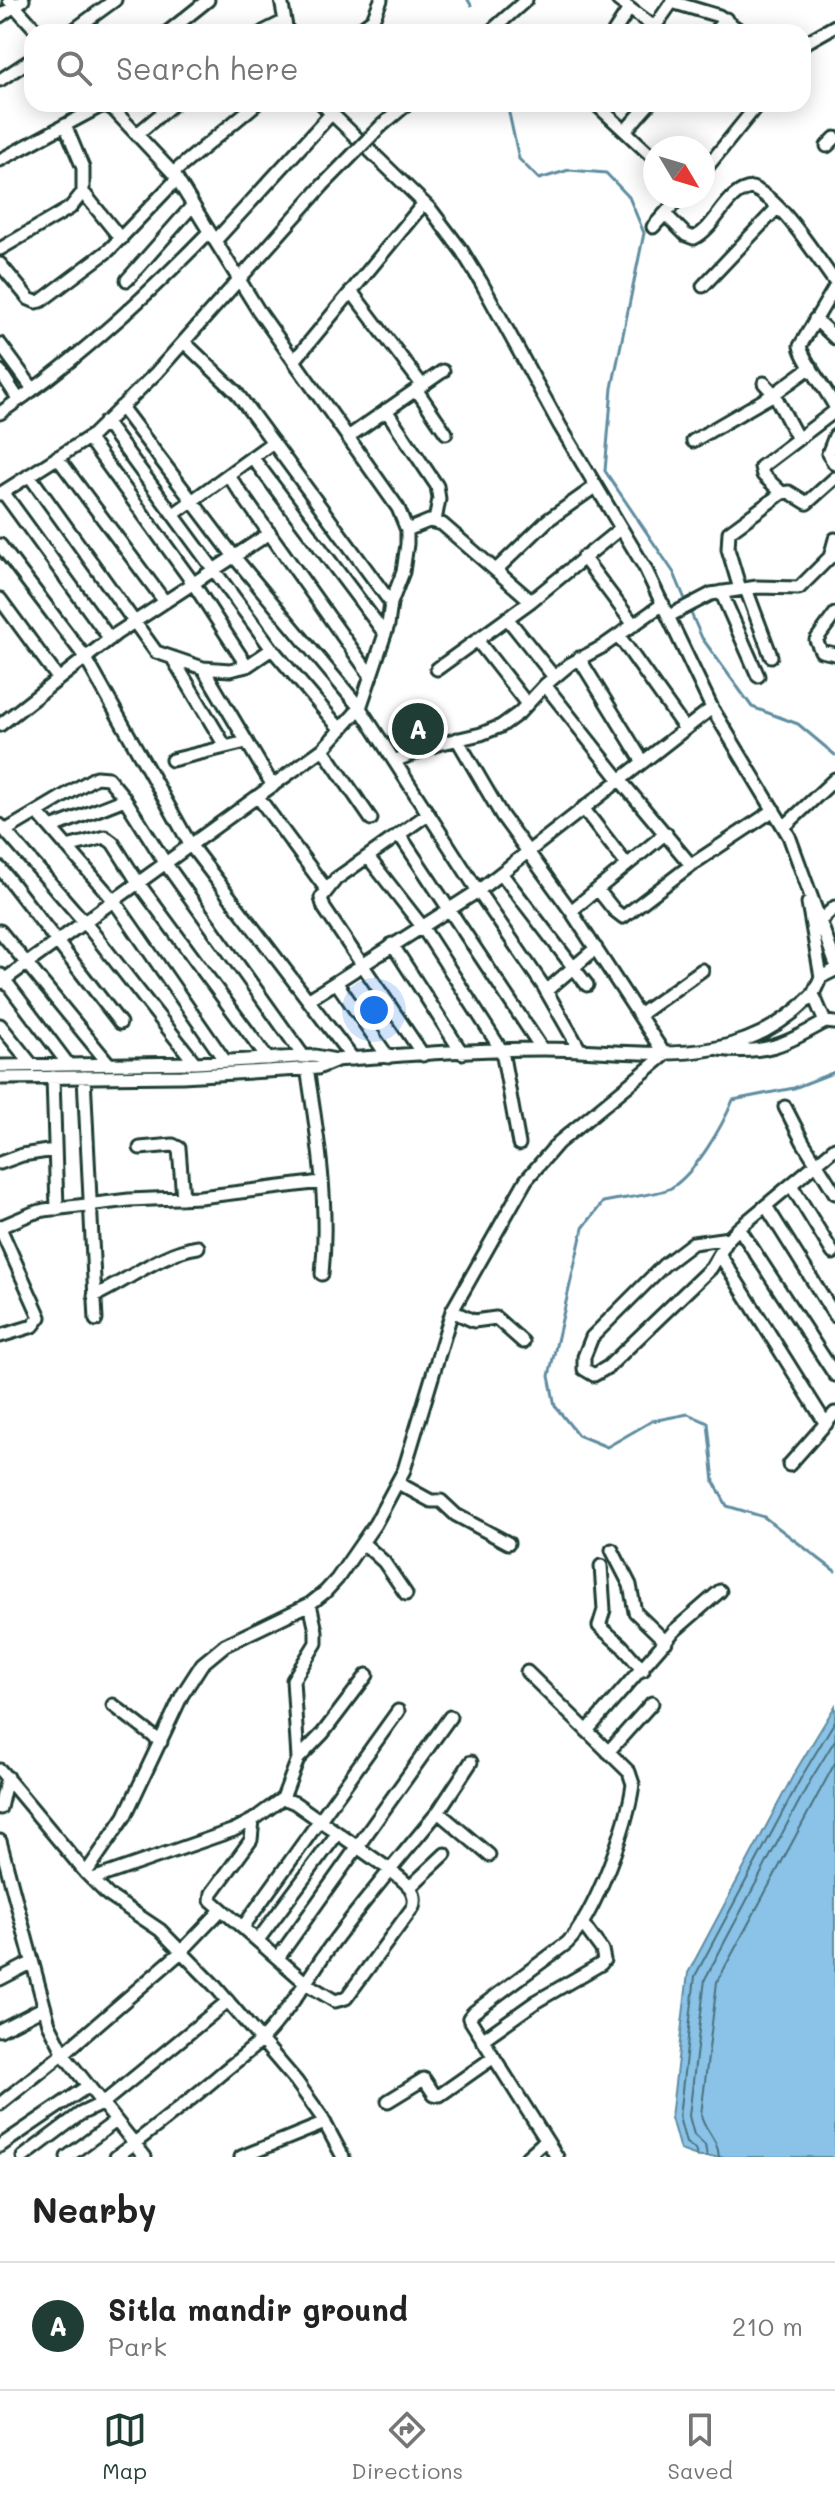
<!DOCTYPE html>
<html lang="en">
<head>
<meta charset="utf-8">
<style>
	body { margin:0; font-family:Mali,sans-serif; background:#f6f6f6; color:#222 }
	.compass { position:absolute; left:643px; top:136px; width:72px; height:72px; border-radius:50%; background:#fff; box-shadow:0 4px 20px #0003; rotate:128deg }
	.you { position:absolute; left:374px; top:1010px; width:28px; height:28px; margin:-20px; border:6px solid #fff; border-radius:50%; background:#1a73e8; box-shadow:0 0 0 12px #1a73e833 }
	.badge { display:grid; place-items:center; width:52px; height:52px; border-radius:50%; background:#1f3d34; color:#fff; font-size:26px; font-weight:700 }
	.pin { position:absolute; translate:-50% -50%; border:4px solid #fff; box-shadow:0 2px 8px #0006 }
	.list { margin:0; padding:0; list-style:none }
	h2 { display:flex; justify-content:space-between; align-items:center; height:104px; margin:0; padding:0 32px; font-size:34px }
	h2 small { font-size:26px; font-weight:400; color:#767676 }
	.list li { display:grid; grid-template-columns:52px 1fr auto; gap:24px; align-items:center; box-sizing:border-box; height:128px; padding:0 32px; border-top:2px solid #e0e0e0 }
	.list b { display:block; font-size:30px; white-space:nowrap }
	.list p { margin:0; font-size:26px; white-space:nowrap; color:#767676 }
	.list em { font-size:26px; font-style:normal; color:#767676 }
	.icon { flex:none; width:44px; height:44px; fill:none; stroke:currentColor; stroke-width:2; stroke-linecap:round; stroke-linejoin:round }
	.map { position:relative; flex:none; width:835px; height:2157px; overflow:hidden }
	.search { position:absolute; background:#fff; box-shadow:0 4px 20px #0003; left:24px; right:24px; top:24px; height:88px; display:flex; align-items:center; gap:20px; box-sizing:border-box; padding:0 28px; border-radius:24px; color:#767676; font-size:30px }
	.sheet { height:232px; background:#fff }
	nav { display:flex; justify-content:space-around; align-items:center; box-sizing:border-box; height:112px; border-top:2px solid #e0e0e0; background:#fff; font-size:22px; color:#767676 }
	nav a { display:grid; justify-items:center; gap:4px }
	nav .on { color:#1f3d34 }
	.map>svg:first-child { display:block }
</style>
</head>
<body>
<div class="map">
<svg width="835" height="2157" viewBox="0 0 835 2157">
	<rect width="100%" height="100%" fill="#fff"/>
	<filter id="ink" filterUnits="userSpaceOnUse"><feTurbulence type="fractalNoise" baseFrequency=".0125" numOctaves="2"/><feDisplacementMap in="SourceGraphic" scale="16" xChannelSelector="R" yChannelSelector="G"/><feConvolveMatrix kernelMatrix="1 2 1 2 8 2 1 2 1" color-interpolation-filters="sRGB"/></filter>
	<g filter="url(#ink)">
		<path fill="#8ac2e8" stroke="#5f8da0" stroke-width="2" d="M835 1706V2157H700L680 2150 671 2118 688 1973 795 1772Z"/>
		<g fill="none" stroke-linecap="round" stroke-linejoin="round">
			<path stroke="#4a727c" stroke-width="2" d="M697 2157 695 2149 686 2143 679 2117 695 1976 802 1776 835 1721
				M707 2157 705 2145 694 2135 689 2116 705 1979 810 1781 835 1740
				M719 2157C718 2139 705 2131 701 2115L717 1982 835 1763"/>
			<path stroke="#5f8da0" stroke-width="3" d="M468 0 471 5
				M507 104 519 159 539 179 569 170 606 173 629 197 644 233 612 388 605 471 674 573 687 604
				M690 611 702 638 752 707 798 724 835 755
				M835 1072 794 1088 733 1100C722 1127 696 1172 671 1188 661 1194 617 1199 603 1202L583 1228 549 1376 555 1406 578 1435 607 1447 652 1421 688 1414 708 1423 714 1482 727 1506 764 1517 835 1571"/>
			<g stroke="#1f3d34" stroke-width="17">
				<path id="minor" d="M9 0 38 32
					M281 0 287 32
					M618 0 654 27
					M0 16 23 0
					M71 32 115 0
					M168 32 208 0
					M263 32 285 21
					M356 32 373 19 381 0
					M490 32 526 0
					M614 32 629 9
					M651 32 672 2 719 16 742 32
					M714 32 726 19
					M803 44 835 26
					M0 80 32 59
					M322 104 431 210 462 251 481 282 560 426 645 568 712 708 789 836 835 962
					M600 104 598 106 655 159
					M381 126 407 104
					M625 131 649 104
					M137 134 173 104
					M827 146 835 138
					M0 160 99 107 106 105 113 109 173 173 258 310 398 508 407 530V544L403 572 391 603 388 625 360 708 323 749 0 983
					M703 172 758 104
					M173 173 256 104
					M83 192 121 239
					M665 214 686 235 694 238C717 227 726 190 752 188 781 199 816 256 835 282
					M653 227 681 196
					M215 241 331 114
					M0 249 70 208 83 192V168L65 125
					M0 264 29 299 36 302 41 301 109 250 177 179
					M127 280 193 205
					M703 286 777 208
					M835 287 800 346C803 361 827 390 835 407
					M351 291 422 385
					M815 319 835 338
					M184 342 236 392 391 603
					M0 344 33 389
					M294 361 424 203
					M0 371 19 400
					M764 383 774 394 798 439
					M416 389 446 433
					M121 407 236 559 360 708 478 891 544 987 580 1050
					M386 410 437 486 439 499 435 521
					M0 413C77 361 145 298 209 232
					M105 422 272 649 341 730
					M835 436 828 454 835 464
					M348 437 443 371
					M88 438 193 583 247 666
					M693 441 774 394 811 367
					M57 457 165 602
					M252 457 385 634
					M29 475 156 652 203 668 230 670 247 666 272 649
					M228 475 371 676
					M3 492 110 639
					M782 493 763 475 761 467 835 411
					M0 494 93 435 156 373 323 185
					M174 514 273 442
					M407 530 429 521 442 524 531 601
					M0 545 85 657 191 846 353 1059
					M583 557 634 625
					M830 557 835 539
					M496 570 548 520 596 486
					M740 589 728 549 729 532 782 493 789 492 807 503 835 478
					M746 589 771 656
					M721 592 758 676
					M0 599 58 678
					M835 614 816 640 821 651 835 654
					M669 616 711 594 757 587 799 588 830 557 835 556
					M507 618 554 677
					M619 636 685 729
					M477 640 527 704
					M579 658 643 762
					M173 659 225 746
					M203 668 273 786
					M437 669 531 601 621 528
					M545 685 620 780 691 865
					M0 725 116 634 270 533
					M323 749 371 819
					M172 760 246 742
					M394 761 438 744 481 734 501 726 519 713 545 685 570 664 602 647 663 604
					M258 797 326 889
					M583 808 627 865
					M37 812 115 902 225 1061
					M0 825 86 924 195 1063
					M784 827 835 779
					M51 828 125 799
					M5 831 96 777 108 778 123 796 166 864 304 1057
					M399 834 542 1049
					M67 847 105 837 113 843 139 884 268 1059
					M368 857 421 925 502 1051 519 1144
					M0 868 120 1023
					M501 873 587 985
					M598 890 614 910 623 917 691 865 774 810
					M808 903 821 977
					M571 911 666 833
					M820 921 835 907
					M0 931 109 1064
					M392 944 462 1053
					M835 970 821 977 813 994 825 1022 835 1023
					M1 975 68 1064
					M336 982 388 1057
					M546 991 596 948
					M308 1000 478 891 712 708
					M639 1015 702 970
					M0 1025 32 1065
					M719 1049C766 1055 785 1044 825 1022
					M423 1055 324 908 321 898 336 879 428 814
					M0 1066 195 1063 315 1056 336 1060C404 1055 474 1049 543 1049 641 1049 736 1076 813 994
					M307 1068C318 1136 329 1206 322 1274
					M53 1077 57 1209
					M84 1077 96 1320
					M0 1078 182 1076 318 1068 335 1061
					M785 1107 803 1142 835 1193
					M140 1148 173 1145 179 1148 183 1198
					M0 1163 22 1155 54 1150
					M791 1185 833 1253
					M766 1206 835 1316
					M0 1227 33 1213 44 1210 129 1200 200 1197 321 1182
					M0 1228 40 1317 33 1326 0 1336
					M739 1228 835 1375
					M729 1238 693 1243 664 1265 592 1337 584 1357V1369L594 1375 608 1367 711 1268 729 1238 739 1228 835 1148
					M720 1255 826 1424
					M94 1296C129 1280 160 1253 198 1247
					M452 1311 474 1321 496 1318 523 1342
					M789 1465 835 1413
					M398 1483 431 1501H441L456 1515 508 1543
					M363 1543 384 1562 406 1594
					M612 1550 630 1585 635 1612 666 1642
					M601 1566 604 1610 599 1626 622 1646 643 1670
					M527 1672 629 1772 633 1784C628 1823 595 1916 567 1943L474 2012 469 2018 557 2157
					M113 1705 161 1742
					M587 1731 674 1631 720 1591
					M608 1752 652 1703
					M298 1759 323 1733 367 1675
					M0 1770 86 1873 108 1895 160 1930 214 1985 296 2081 321 2116 343 2157
					M283 1798 298 1759 293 1680 316 1643V1631L310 1604
					M0 1808 7 1777
					M438 1812 489 1855
					M0 1841 49 2024 67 2059 145 2157
					M86 1873 125 1816 182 1695 202 1664 225 1645 310 1604 325 1592 337 1579 375 1524 404 1470 452 1311 526 1180 558 1143 665 1055 571 911 502 816 457 739
					M93 1879 234 1830 253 1820 283 1798 295 1803 390 1870 438 1812 471 1762
					M410 1887 445 1854
					M243 1927 398 1711
					M258 1940 337 1834
					M278 1958 450 1717
					M0 1979 31 1963
					M0 2030 43 2008
					M482 2040 537 2001 601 1964 604 1960 602 1950 582 1923
					M388 2101 424 2079 434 2094 440 2095 494 2057
					M0 2104 64 2053 181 1952 221 1910
					M0 2146 88 2086
					M23 2157 80 2114 103 2103 228 2001
					M67 2157 116 2121
					M116 2157C152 2130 188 2102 222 2073 236 2061 252 2050 264 2037 287 2012 304 1985 322 1958 343 1927 367 1899 390 1870 402 1880 419 1889 413 1907L346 1998 335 2001 307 1984 211 1900 212 1893 251 1840 253 1820
					M241 2157 325 2123
					M527 2157 545 2141"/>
			</g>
			<use href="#minor" stroke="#fff" stroke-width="11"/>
			<g stroke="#1f3d34" stroke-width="17" stroke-linecap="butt">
				<path id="minor-bridge" d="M323 185 381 126"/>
			</g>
			<use href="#minor-bridge" stroke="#fff" stroke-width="11"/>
		</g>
	</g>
</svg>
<svg class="compass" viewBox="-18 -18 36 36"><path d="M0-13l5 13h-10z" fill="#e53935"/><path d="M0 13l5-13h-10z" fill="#767676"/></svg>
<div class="you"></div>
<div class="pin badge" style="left:418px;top:729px">A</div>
<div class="search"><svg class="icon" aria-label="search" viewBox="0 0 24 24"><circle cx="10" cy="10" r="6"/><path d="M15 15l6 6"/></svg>Search here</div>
</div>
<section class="sheet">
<h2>Nearby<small></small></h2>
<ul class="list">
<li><span class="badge">A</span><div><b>Sitla mandir ground</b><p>Park</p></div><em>210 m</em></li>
</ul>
</section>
<nav>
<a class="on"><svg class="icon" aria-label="map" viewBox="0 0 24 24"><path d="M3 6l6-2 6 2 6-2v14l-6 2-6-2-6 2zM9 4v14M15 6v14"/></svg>Map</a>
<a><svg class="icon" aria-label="directions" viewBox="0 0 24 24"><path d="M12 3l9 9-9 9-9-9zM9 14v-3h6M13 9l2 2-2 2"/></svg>Directions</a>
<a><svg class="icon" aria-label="saved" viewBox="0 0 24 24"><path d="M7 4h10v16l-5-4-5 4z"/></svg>Saved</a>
</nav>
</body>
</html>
